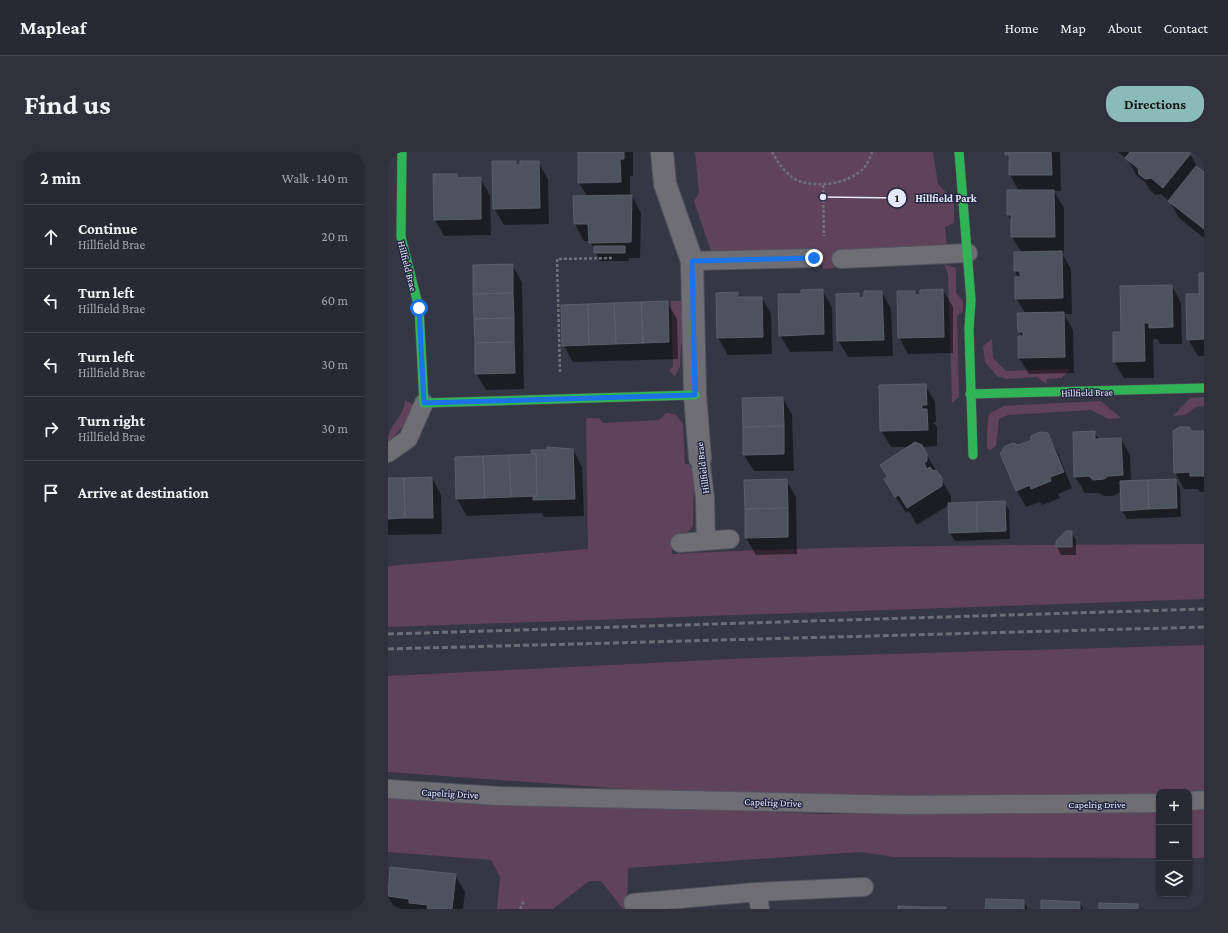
<!DOCTYPE html>
<html lang="en">
<head>
<meta charset="utf-8">
<style>
	body { margin:0; font-family:"Crimson Pro",serif; background:#30313c; color:#f1f3f6 }
	.controls { position:absolute; right:12px; bottom:12px; display:grid; overflow:hidden; border-radius:8px; box-shadow:0 1px 3px #0004 }
	.controls button { width:36px; height:36px; display:grid; place-items:center; padding:0; border:0; border-bottom:1px solid #44454f; background:#282934; color:#f1f3f6; font:20px sans-serif }
	.stop { position:absolute; width:12px; height:12px; margin:-9px; border:3px solid #1a73e8; border-radius:50%; background:#fff }
	.stop.end { background:#1a73e8; border-color:#fff; box-shadow:0 1px 4px #0008 }
	.list { margin:0; padding:0; list-style:none }
	h2 { display:flex; justify-content:space-between; align-items:center; height:52px; margin:0; padding:0 16px; font-size:17px }
	h2 small { font-size:13px; font-weight:400; color:#a5a6ac }
	.list li { display:grid; grid-template-columns:26px 1fr auto; gap:12px; align-items:center; box-sizing:border-box; height:64px; padding:0 16px; border-top:1px solid #44454f }
	.list b { display:block; font-size:15px; white-space:nowrap }
	.list p { margin:0; font-size:13px; white-space:nowrap; color:#a5a6ac }
	.list em { font-size:13px; font-style:normal; color:#a5a6ac }
	.icon { flex:none; width:22px; height:22px; fill:none; stroke:currentColor; stroke-width:2; stroke-linecap:round; stroke-linejoin:round }
	.map { position:relative; flex:none; width:816px; height:757px; overflow:hidden; border-radius:16px }
	header { display:flex; align-items:center; gap:24px; box-sizing:border-box; height:56px; padding:0 20px; background:#282934; border-bottom:1px solid #44454f }
	header strong { font-size:19px }
	nav { display:flex; gap:22px; margin-inline-start:auto; font-size:14px }
	.intro { display:flex; align-items:center; justify-content:space-between; box-sizing:border-box; height:96px; padding:0 24px }
	h1 { margin:0; font-size:28px }
	.button { padding:10px 18px; border-radius:16px; background:#8bbbb9; color:#111; font-size:14px; font-weight:700 }
	main { display:flex; gap:24px; padding:0 24px }
	aside { flex:1; background:#282934; border-radius:16px; box-shadow:0 1px 3px #0004 }
	.map>svg:first-child { display:block }
</style>
</head>
<body>
<header>
<strong>Mapleaf</strong>
<nav><a>Home</a><a>Map</a><a>About</a><a>Contact</a></nav>
</header>
<div class="intro"><h1>Find us</h1><a class="button">Directions</a></div>
<main>
<aside>
<h2>2 min<small>Walk · 140 m</small></h2>
<ul class="list">
<li><svg class="icon" aria-label="ahead" viewBox="0 0 24 24"><path d="M12 20V5M6 11l6-6 6 6"/></svg><div><b>Continue</b><p>Hillfield Brae</p></div><em>20 m</em></li>
<li><svg class="icon" aria-label="left" viewBox="0 0 24 24"><path d="M17 20v-9H6M10 6l-5 5 5 5"/></svg><div><b>Turn left</b><p>Hillfield Brae</p></div><em>60 m</em></li>
<li><svg class="icon" aria-label="left" viewBox="0 0 24 24"><path d="M17 20v-9H6M10 6l-5 5 5 5"/></svg><div><b>Turn left</b><p>Hillfield Brae</p></div><em>30 m</em></li>
<li><svg class="icon" aria-label="right" viewBox="0 0 24 24"><path d="M7 20v-9h11M14 6l5 5-5 5"/></svg><div><b>Turn right</b><p>Hillfield Brae</p></div><em>30 m</em></li>
<li><svg class="icon" aria-label="arrive" viewBox="0 0 24 24"><path d="M6 21V4h12l-3 4 3 4H6"/></svg><div><b>Arrive at destination</b></div></li>
</ul>
</aside>
<div class="map">
<svg width="816" height="757" viewBox="0 0 816 757">
	<rect width="100%" height="100%" fill="#353745"/>
	<path fill="#60425b" d="M307 0H545L550 32 566 49V71L557 75 559 94 446 99 447 116 435 117 433 98 324 102 306 49 311 41Z
		M556 112 568 116V141L575 149V159L569 164 571 245 564 251 560 122Z
		M283 149H293L296 152 297 188 293 192 292 215 287 224 281 219 285 214Z
		M604 187 605 206 618 219 682 217 674 226 659 227 658 232 649 225 618 227 609 224 597 210 595 194Z
		M816 245V254L808 255 797 263 785 264 802 246Z
		M17 248 25 253C23 262 8 287 0 289 0 273 17 264 17 248Z
		M713 249 733 266 720 267 703 258 620 263 611 267 608 294 602 298 599 296V278L601 262 615 254Z
		M278 261 287 262 295 272 297 312H301L306 321 305 374 300 380 284 384V402C461 393 639 393 816 392V447L0 475V414L200 397 198 266H211L215 271 271 268Z
		M816 493V638L742 643 419 650 0 620V524L364 506Z
		M0 645 438 662 771 658V706L505 705 472 700 240 716 239 757H235L213 729H201L165 757H109L112 725 103 708 0 700Z
		M801 657H816V706H801Z"/>
	<path fill="#0007" d="M191 0H245V24H242V44H244L253 61 252 106H241V109H212L202 89H196L187 72 186 45H200L191 31Z
		M618 0H672L673 39H666L676 56V101H674L683 117 684 162H676L685 178 686 221 641 222 631 206 634 185 631 179 638 162 628 146 631 126 627 119 634 101 624 85V70L620 63 631 39 622 23V10Z
		M730 0H799L802 2 811 18 816 22V86L791 66 782 50 773 42 767 43 762 38 757 30 748 23 740 8Z
		M127 10 130 14 150 10 160 27 161 72 116 73 106 56Z
		M68 23 70 26H92L102 43 103 83 56 84 47 68Z
		M124 113 134 130 136 237 98 238 88 221Z
		M816 122V204H810L800 187Z
		M784 134 793 151 794 192H772L769 187H765L766 226H736L726 209 734 181Z
		M434 138 444 155 445 199 402 200 392 183 414 143Z
		M555 138 565 155V201L520 202 511 185 527 140 529 144Z
		M494 140 503 157 505 204 460 205 450 188 470 142 473 147Z
		M350 141 352 146H374L383 162 384 202 340 203 330 186Z
		M279 150 289 167 290 207 185 210 176 194Z
		M537 233 547 250 548 270H545L549 275V294L534 295 563 344V351L616 350 621 358 622 387 567 389 562 381 561 353 529 373 521 359 518 361 507 344 501 326 493 313 523 295H503L493 278Z
		M395 246 404 263 406 319H366L356 303Z
		M706 280 711 287H733L742 303 743 329 787 328 792 336 793 365 739 367 734 359 733 340 725 344H716L711 341H697L687 325Z
		M804 280H816V340H812L810 337H796L787 320Z
		M659 282 669 299 684 336 670 342 672 346 654 353 652 350 638 355 629 339 613 302Z
		M185 298 194 315 196 364 156 365 154 361 79 364 69 347 145 303 144 299Z
		M44 326 53 343 54 382 0 383V327Z
		M398 328 408 345 409 402 368 403 358 386Z
		M683 380 688 388V403H673L669 395V389Z
		M2 716 67 723 77 740 75 757H7L0 745Z
		M635 749 640 757H598Z
		M692 750 695 757H654Z"/>
	<path fill="#4d525e" stroke="#5a5f6a" d="M190 0H236V7H232L233 30 190 31Z
		M617 0H663L664 23H621V3H617Z
		M742 0H801L803 1 775 36 763 26 757 27 751 22 750 16 737 6Z
		M104 9H128V13H132V9H151L152 56 105 57Z
		M808 14 816 20V77L780 49Z
		M45 22H69V26L93 25V67L46 68Z
		M619 38H666L667 85H623V63H619Z
		M244 43 243 90 201 91 200 72H186L185 44Z
		M206 94H237V101H206Z
		M674 99 675 146 627 147V125H632V119H626V100Z
		M125 112V141L85 142V113Z
		M811 121H816V187L799 188 798 142H811Z
		M784 133 785 175 761 176V171H756L757 209 725 210V180H733L732 134Z
		M435 137 436 182 391 184 390 142H413V138Z
		M555 137 556 185 510 186 509 139H527V143H532V138Z
		M476 139H494L496 188 449 189 448 142 471 141V146L476 145Z
		M350 140V145H374L375 185 329 186 328 141Z
		M125 141 126 166 86 167 85 142Z
		M280 149 281 190 255 191 253 150Z
		M253 150 255 191 228 192 226 151Z
		M226 151 228 192 201 193 200 152Z
		M200 152 201 193 174 194 173 153Z
		M676 160 677 205 630 206V184H635V180H630L629 161Z
		M126 166V190L87 191 86 167Z
		M126 190 127 221 87 222V191Z
		M538 232 539 253H534V257H539L540 278 492 279 491 233Z
		M395 245 396 274 355 275 354 246Z
		M396 274V302L355 303V275Z
		M791 275H801L804 279H816V324H802V320L786 321 785 279Z
		M707 279V287L733 286 735 323 720 324 716 327 705 328 701 324 686 325 685 280Z
		M652 280 660 281 676 320 662 325 663 329 643 337 642 333 628 339 612 301 614 300 616 295 625 291 630 293 642 289 643 284Z
		M527 290 534 293 539 302V309L536 311 539 317 542 315 544 318 549 319 554 326V334L519 356 511 343 507 345 496 327 500 325 492 313Z
		M159 295 185 297 187 347 145 348V345L149 344 148 302H144L143 298H159Z
		M148 302 149 344 123 345 121 303Z
		M121 303 123 345 97 346 95 304Z
		M95 304 97 346 68 347 67 305Z
		M44 325 45 366H17L16 326Z
		M0 326H16L17 366 0 367Z
		M399 327 400 356 357 357 356 328Z
		M788 327 789 356 761 357 760 328Z
		M760 328 761 357 733 359 732 329Z
		M617 349 618 379 589 380V350Z
		M589 350V380L561 381 560 351Z
		M400 356V385L357 386V357Z
		M678 379H684V395H668V389Z
		M2 715 68 722 64 757H39L40 753 21 751V747L0 744Z
		M598 747 636 748V757H597Z
		M653 748 692 750V757H653Z
		M711 751 750 752V757H711Z
		M510 754 534 755V757H510Z
		M534 755H558V757H534Z"/>
	<g fill="none" stroke-linecap="round" stroke-linejoin="round">
		<g stroke="#535460" stroke-width="20">
			<path id="lane" d="M453 107 580 101
				M304 109 426 106
				M0 301 20 287 36 251
				M312 306 317 346 318 389
				M292 391 342 387
				M0 637 111 644 519 653 771 651
				M801 649 816 648
				M369 740 372 757
				M245 751 369 740 476 735"/>
		</g>
		<g stroke="#535460" stroke-width="24">
			<path id="street" d="M274 0 277 32 304 109 307 243 312 306"/>
		</g>
		<g stroke="#535460" stroke-width="10">
			<path id="fast" d="M14 0 13 85 31 156 36 251 307 243
				M571 0 583 148 581 177 585 303
				M582 242 816 236"/>
		</g>
		<path stroke="#707178" stroke-width="2.5" stroke-dasharray="3 2" stroke-linecap="butt" d="M384 0C390 11 399 24 411 29 431 36 460 32 476 16 479 13 482 5 484 0
			M435 33 436 84
			M172 220 169 107 224 106
			M132 757 136 749"/>
		<use href="#lane" stroke="#706e75" stroke-width="18"/>
		<use href="#street" stroke="#706e75" stroke-width="22"/>
		<use href="#fast" stroke="#30b455" stroke-width="9"/>
		<path stroke="#6c6d75" stroke-width="3" stroke-dasharray="6 3" stroke-linecap="butt" d="M0 482 816 457
			M0 497 816 475"/>
	</g>
	<g fill="none" stroke-linecap="round" stroke-linejoin="round">
		<path stroke="#1a73e8" stroke-width="5" d="M31 156 36 251 307 243 304 109 426 106"/>
	</g>
	<g text-anchor="middle" stroke-width="3" stroke-linejoin="round" paint-order="stroke">
		<g font-size="10" fill="#e6e9fb" stroke="#242741">
			<text transform="translate(20 114) rotate(76)" y="4">Hillfield Brae</text>
			<text transform="translate(699 240) rotate(-1)" y="4">Hillfield Brae</text>
			<text transform="translate(314 316) rotate(-97)" y="4">Hillfield Brae</text>
			<text transform="translate(62 641) rotate(3)" y="4">Capelrig Drive</text>
			<text transform="translate(385 650) rotate(2)" y="4">Capelrig Drive</text>
			<text x="709" y="656">Capelrig Drive</text>
		</g>
	</g>
	<path fill="none" stroke="#e6e9fb" stroke-width="1.5" d="M435 45L509 46"/>
	<g fill="#e6e9fb" stroke="#242741" stroke-width="1.5">
		<circle cx="435" cy="45" r="4"/>
		<circle cx="509" cy="46" r="10"/>
	</g>
	<g font-size="12" text-anchor="middle" font-weight="bold" fill="#111">
		<text x="509" y="50">1</text>
	</g>
	<g font-size="11" text-anchor="middle" font-weight="bold" fill="#e6e9fb" stroke="#242741" stroke-width="3" stroke-linejoin="round" paint-order="stroke">
		<text x="558" y="50">Hillfield Park</text>
	</g>
</svg>
<div class="controls">
<button>+</button>
<button>−</button>
<button><svg class="icon" aria-label="layers" viewBox="0 0 24 24"><path d="M12 4l9 5-9 5-9-5zM3 14l9 5 9-5"/></svg></button>
</div>
<div class="stop" style="left:31px;top:156px"></div>
<div class="stop end" style="left:426px;top:106px"></div>
</div>
</main>
</body>
</html>
